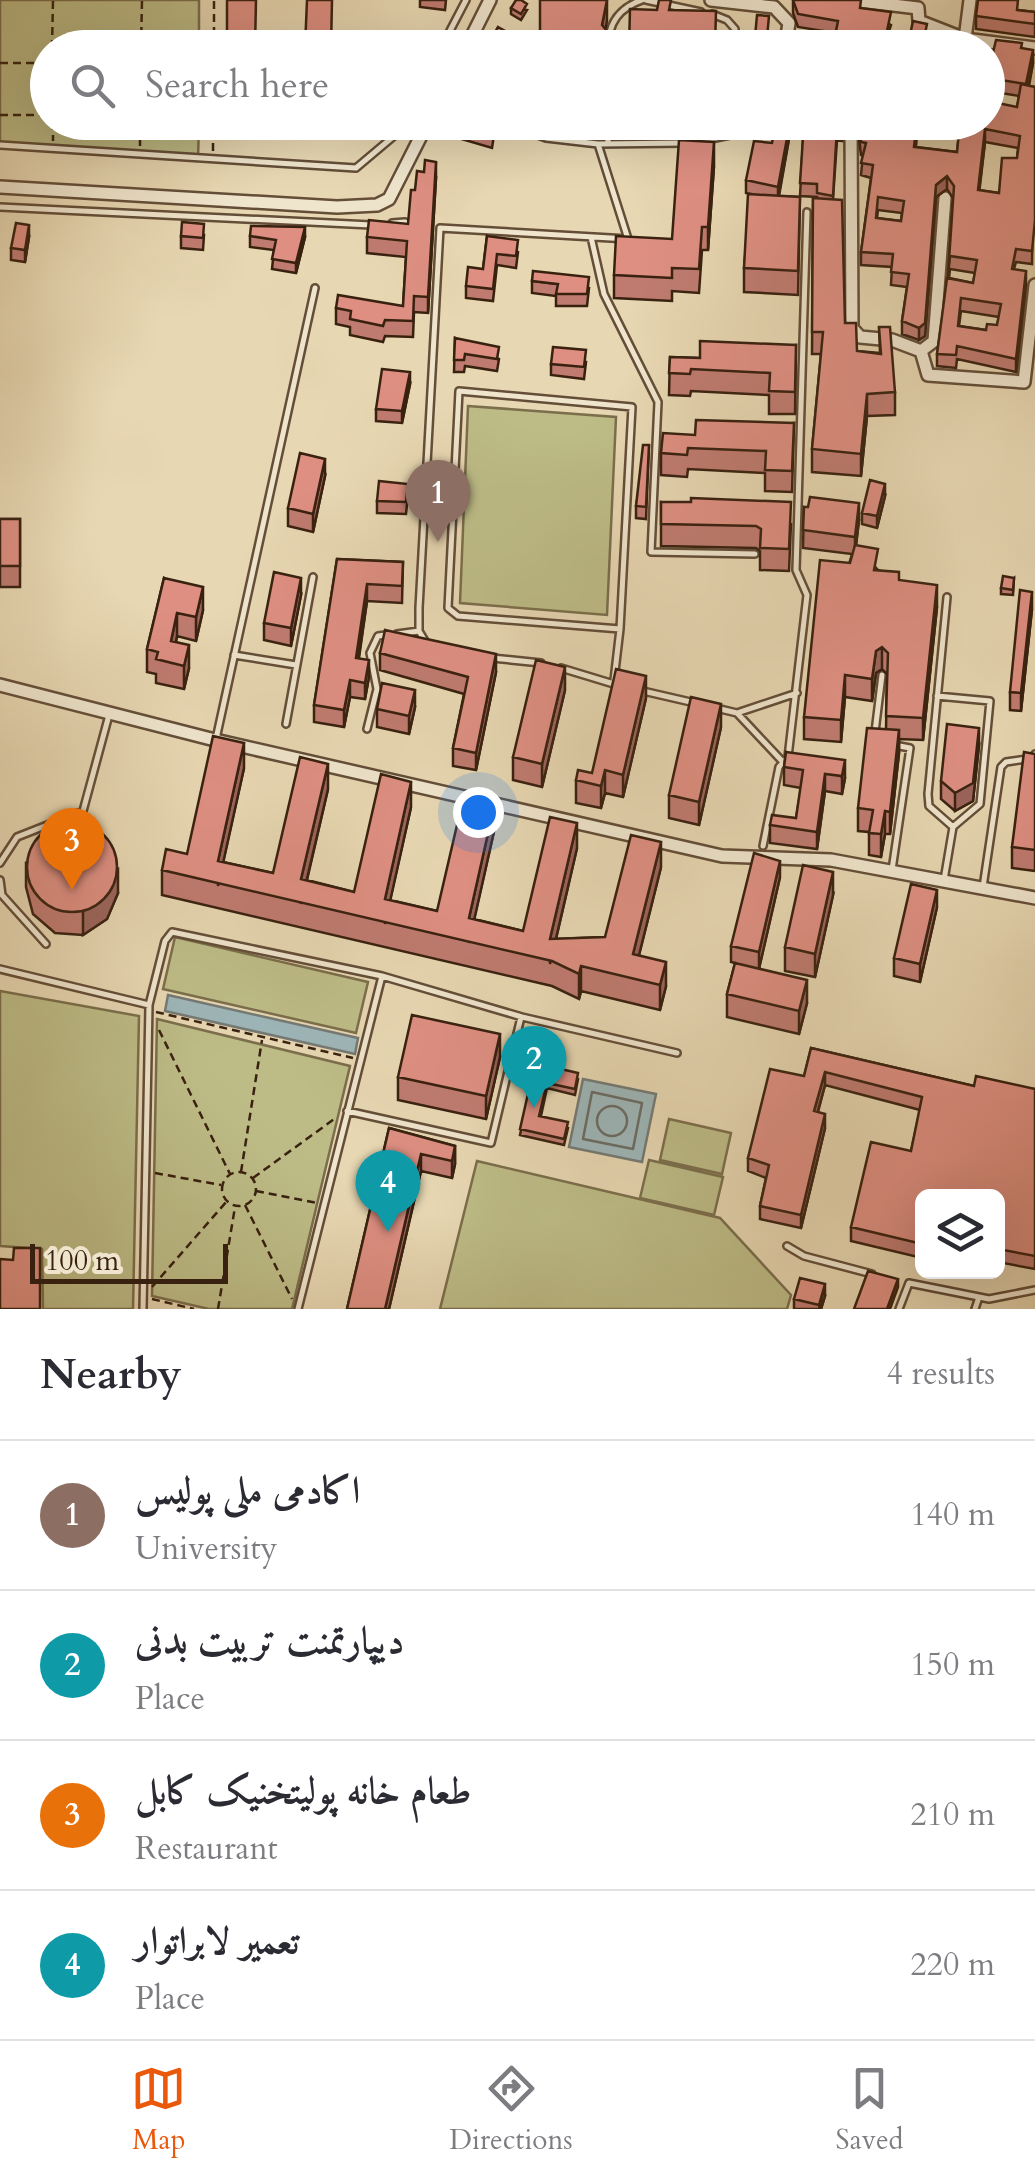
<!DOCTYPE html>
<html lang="en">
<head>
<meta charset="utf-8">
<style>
	body { margin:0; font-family:Cardo,Amiri,serif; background:#f2f2f3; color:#2b2b33 }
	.controls { position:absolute; right:30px; bottom:30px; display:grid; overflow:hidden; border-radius:15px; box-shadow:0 10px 40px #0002 }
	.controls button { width:90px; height:90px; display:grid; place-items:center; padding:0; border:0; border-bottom:2px solid #e1e1e2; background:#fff; color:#2b2b33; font:50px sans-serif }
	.scale { position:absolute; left:30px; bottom:25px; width:198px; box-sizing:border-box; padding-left:10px; border:5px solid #392110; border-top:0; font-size:28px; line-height:35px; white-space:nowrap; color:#392110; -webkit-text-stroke:8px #efe5cd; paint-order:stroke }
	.you { position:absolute; left:478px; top:812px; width:35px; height:35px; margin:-25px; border:8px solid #fff; border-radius:50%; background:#1a73e8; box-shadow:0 0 0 15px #1a73e833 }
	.badge { display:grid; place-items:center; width:65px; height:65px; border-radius:50%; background:#ea580c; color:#fff; font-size:32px; font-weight:700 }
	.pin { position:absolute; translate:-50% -82px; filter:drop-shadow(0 2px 5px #0008) }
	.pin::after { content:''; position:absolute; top:52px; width:35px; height:30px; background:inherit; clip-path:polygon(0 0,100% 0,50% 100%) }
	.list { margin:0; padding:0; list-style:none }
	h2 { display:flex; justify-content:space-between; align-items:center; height:130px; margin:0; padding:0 40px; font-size:42px }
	h2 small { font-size:32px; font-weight:400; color:#7c7c81 }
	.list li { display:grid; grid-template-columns:65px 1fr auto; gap:30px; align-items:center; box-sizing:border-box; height:150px; padding:0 40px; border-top:2px solid #e1e1e2 }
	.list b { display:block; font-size:38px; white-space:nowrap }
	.list p { margin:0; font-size:32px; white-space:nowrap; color:#7c7c81 }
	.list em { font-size:32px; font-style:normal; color:#7c7c81 }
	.icon { flex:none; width:55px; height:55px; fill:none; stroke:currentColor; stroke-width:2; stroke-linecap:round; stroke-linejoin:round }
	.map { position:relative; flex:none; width:1035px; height:1309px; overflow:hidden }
	.search { position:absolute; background:#fff; box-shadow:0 10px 40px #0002; left:30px; right:30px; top:30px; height:110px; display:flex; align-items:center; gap:25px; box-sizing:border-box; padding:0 35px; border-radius:55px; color:#7c7c81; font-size:38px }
	.sheet { height:730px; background:#fff }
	nav { display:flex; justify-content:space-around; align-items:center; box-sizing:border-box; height:140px; border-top:2px solid #e1e1e2; background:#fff; font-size:28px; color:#7c7c81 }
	nav a { display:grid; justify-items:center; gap:5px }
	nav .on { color:#ea580c }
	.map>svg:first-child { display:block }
</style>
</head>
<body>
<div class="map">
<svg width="1035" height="1309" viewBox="0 0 1035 1309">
	<rect width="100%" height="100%" fill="#e7d7b2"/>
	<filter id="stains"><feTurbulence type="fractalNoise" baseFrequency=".002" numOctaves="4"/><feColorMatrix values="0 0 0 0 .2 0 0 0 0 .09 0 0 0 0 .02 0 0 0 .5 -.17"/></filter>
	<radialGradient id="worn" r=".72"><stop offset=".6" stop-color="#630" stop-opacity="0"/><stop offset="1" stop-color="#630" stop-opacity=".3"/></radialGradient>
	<path fill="#bdbc87" stroke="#7b6e4c" stroke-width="2.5" d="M0 0H199V47L48 48V122L199 123 198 160 0 142Z
		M468 406 616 417 607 615 460 603Z
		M175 937 368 982 356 1033 163 989Z
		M0 991 139 1016 133 1309H43L42 1249 0 1246Z
		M157 1019 350 1066 292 1309H209L152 1296Z
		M669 1119 731 1133 722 1174 660 1160Z
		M649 1160 723 1177 714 1215 640 1198Z
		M477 1161 720 1218 791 1295 787 1309H440Z"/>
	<path fill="#9db6b9" stroke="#757a75" stroke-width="2.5" d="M168 995 358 1038 355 1054 165 1011Z
		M583 1079 656 1094 642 1162 569 1147Z"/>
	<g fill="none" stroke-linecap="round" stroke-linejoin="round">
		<path stroke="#6b6c64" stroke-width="2.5" d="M592 1092 642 1103 633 1149 583 1139Z
			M597 1121a15 15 0 1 1 30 0a15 15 0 1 1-30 0Z"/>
		<g stroke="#644e38" stroke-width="10">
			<path id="lane" d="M646 0 701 12
				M712 14 727 20 735 29 734 48
				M441 48 466 0
				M608 48C608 23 619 8 642 0
				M503 122 546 138 598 144
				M608 122V144
				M696 142 730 135 731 122
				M0 145 356 168 394 136 401 122
				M0 207 371 225
				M392 223 405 222
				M591 237 604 294 658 402 651 552 755 554
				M459 391 632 407 620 629 458 616 448 608Z
				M397 634 419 631
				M425 641 419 631V608L440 228 628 239 598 144 685 143
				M234 655 296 665
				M492 658 541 663
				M561 668 617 685
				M614 680 620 629
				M643 691 695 703
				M937 696 990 701 980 804 954 826
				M716 708 737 713
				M286 724 313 577
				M367 729 377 689 370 653 378 636 386 635
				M875 732 882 675
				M216 739 315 288
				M781 760 737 713 797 693
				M763 846 779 767 788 757 807 595 796 570 807 212
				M0 863 17 837 83 811 109 715
				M892 870 910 748 894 745
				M0 880 2 895 46 944
				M944 880 953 827 929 806 928 794 947 597
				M983 887 1001 767 1006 762 1034 758 1035 754
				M0 969 149 1005 143 1309
				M149 1005 165 941 172 932 382 976 522 1017 677 1053
				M347 1111 491 1143 521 1017
				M787 1246 804 1256 872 1274
				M298 1309 382 976
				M899 1309 909 1283 989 1299 1035 1290
				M975 1309 979 1297"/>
		</g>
		<g stroke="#644e38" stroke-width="16">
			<path id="street" d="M711 0 774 7 789 23 785 48
				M851 0 918 8 919 21 965 39 964 48
				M970 0 965 39 1035 48
				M466 48 490 0
				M851 122 852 328 860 337 892 340 921 351
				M0 187 337 207 377 205 389 199 428 122
				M921 351 928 375 1024 382 1035 285
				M921 351 934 341 945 198
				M0 685 215 740 722 856 831 860 1035 898"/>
		</g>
		<path stroke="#392110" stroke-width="2.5" stroke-dasharray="8 5" stroke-linecap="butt" d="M52 48 53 0
			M141 48 142 0
			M214 48V0
			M0 63H48
			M0 115H48
			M53 122V141
			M140 146V122
			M213 151V122
			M156 1012 353 1058
			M159 1030 230 1174
			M222 1189a17 17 0 1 1 34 0a17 17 0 1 1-34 0Z
			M241 1172 262 1040
			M155 1173 221 1185
			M253 1178 337 1117
			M256 1191 317 1203
			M245 1205 292 1299
			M152 1287 227 1201
			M152 1299 194 1309
			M218 1309 235 1207"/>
		<use href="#lane" stroke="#efe5cd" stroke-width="5"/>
		<use href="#street" stroke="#efe5cd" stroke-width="11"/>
	</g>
	<path fill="#bf7b70" stroke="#392110" stroke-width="2.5" fill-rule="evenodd" d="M420 0H446L445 10 420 7Z
		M793 0 861 8 891 25 889 31 927 38 956 48H835L836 33 798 27 793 13Z
		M511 8 527 10 521 20 511 14Z
		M1018 10 1035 12V37L976 29V16Z
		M1022 48 1033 63 1029 86 1035 87 1032 264 1016 262 1014 269 1026 284 1016 372 957 359 956 368 937 366V354L948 278 953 198 947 189 936 197 925 336 919 340 902 334V321L907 287 891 285 892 267 861 265V252L871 178 861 175 863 155H861L857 122H988L1017 107 1019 96 988 91V60L991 61ZM929 131 959 135 957 152 916 147 917 135 929 136ZM985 142 1018 148 1017 158 999 193 979 190ZM878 210 902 213 901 221 877 218ZM950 269 975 273 973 283 949 278ZM961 311 999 317 997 325 986 330 959 326Z
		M448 122H496L492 148 448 135Z
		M539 122H603L602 125H575V134L539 129Z
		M628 122H714L713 132H628Z
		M748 122H762L761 127 748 124Z
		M792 122 779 196 800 197 798 295 744 292V268L751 194 746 193V180L772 143Z
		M804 122H843L842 141 837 140 833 199 845 323 857 351 880 353 879 327 895 392V415L867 416 861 476 812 472V449L821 354H812L813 198H817V197L800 196Z
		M714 166 708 250H702L699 293 672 291V301L614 298V275L672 239Z
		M436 178 428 313 414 312 413 337 385 336 383 342 350 335V327L336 324V308L403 306 406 257 367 253V237L408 224 415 190Z
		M204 235 203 250 181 248V236Z
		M250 236 305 237 296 273 272 269 274 250 250 247Z
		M487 236 518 252 516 268 497 265 493 301 466 298V286L483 269Z
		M29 237 25 262 11 260V248Z
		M532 281 589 288 587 306H556V296L532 293Z
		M455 338 499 359 497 371 465 366 464 372H454Z
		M796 345 795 414H769V395L691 391 690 396 669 395 670 357 700 358Z
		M586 362 584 379 551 375V364Z
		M410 384 402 423 376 421V409Z
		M794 423 792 492 765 491V473L688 469 687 477 661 475V453L695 435Z
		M649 445 646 519 636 518V506Z
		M325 476 313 532 288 526V508Z
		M408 495 406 514 377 513V501Z
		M885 496 877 528 862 524V513Z
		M661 502 791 524 789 571 760 570V551L756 548 661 546Z
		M804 507 859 520 856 545 878 570 899 580 937 607 923 740 899 739V753L890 834H885L881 857 869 855V832L858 831V808L886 729 887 674 882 669 876 673 872 701 845 697 841 742 804 739V717L852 554 803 548Z
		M0 519H20V587H0Z
		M337 559 403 562 402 603 367 601 359 658 369 677 365 699 350 697 344 727 314 722V705Z
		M164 578 203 610 196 641 177 636 176 642 189 668 184 689 156 683V674L147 672V649Z
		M1014 578 1013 595 1001 594V588Z
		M301 595 291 646 264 640V623Z
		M1032 609 1021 711 1010 710V692Z
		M380 653 496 672 476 770 453 766V748L464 694 380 670Z
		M565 690 542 787 513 780V757Z
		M646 698 623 797 605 793 601 808 576 803V780L592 773Z
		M415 707 409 734 377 727V709Z
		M721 727 699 825 669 818V795Z
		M979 745 973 801 955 811 941 799V781Z
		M786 752 845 778 842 794 825 791 817 849 770 843V825L796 818 801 788 784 785V767Z
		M1035 754V871L1012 868V847Z
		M244 768 223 862 273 873 328 789 307 880 354 892 411 807 390 900 437 911 495 827 474 919 523 931 577 848 556 939 605 937 661 867 639 955 666 986 660 1010 581 991 579 999 552 986 162 895V870L187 854Z
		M26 863 118 893 107 919 83 935 55 933 33 914 26 887Z
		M780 877 759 968 807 1003 799 1034 727 1017V994L735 963 731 962V946Z
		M833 895 815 977 785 971V947Z
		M937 907 920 982 894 976V958Z
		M811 1048 974 1086 1035 1089V1269L998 1262V1196H922V1258L851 1241V1227L911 1151 920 1110 825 1085 818 1112 825 1128 801 1228 760 1219V1206L766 1178 748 1171V1158L804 1076Z
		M500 1057 486 1119 398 1100V1077Z
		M535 1063 578 1079 575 1095 547 1088 541 1116 568 1128 564 1145 520 1135Z
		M389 1128 455 1146V1164L452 1178 421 1171 389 1309H347Z
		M825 1296 821 1309H794V1299Z"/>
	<path fill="#9b645b" stroke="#392110" stroke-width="2.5" d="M607 0V21L602 48V25Z
		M1033 50V63L1026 97V84Z
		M790 122H792L778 199V187Z
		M985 129V142L978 203V190Z
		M714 142V166L708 250V227Z
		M436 162V178L428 313V297Z
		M947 176V189L936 197 925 336 919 340V328L936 185Z
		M29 225V237L25 262V250Z
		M305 227V237L296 273V263Z
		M1026 271V284L1016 372V359Z
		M410 372V384L402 423V411Z
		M867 394V416L861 476V454Z
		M325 459V476L313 532V514Z
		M885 484V496L877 528V516Z
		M859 503V520L855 554V537Z
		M301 578V595L291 646V628Z
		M367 584V601L356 675V658Z
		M937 585V607L923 740V718Z
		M203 587V610L196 641V617Z
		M1032 592V609L1021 711V693Z
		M177 613V636L171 664V641Z
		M189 645V668L184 689V666Z
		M882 647V669L876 673 872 701V679L876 651Z
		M496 654V672L476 770V753Z
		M369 660V677L365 699V683Z
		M565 667V690L542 787V764Z
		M845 675V697L841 742V720Z
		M646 676V698L623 797V775Z
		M350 680V697L344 727V710Z
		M415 690V707L409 734V716Z
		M721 704V727L699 825V802Z
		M979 728V745L973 801 955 811V793Z
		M899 730V753L890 834V812Z
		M244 743V768L218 886V861Z
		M845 760V778L842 794V776Z
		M328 764V789L301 904V879Z
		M605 770V793L601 808V786Z
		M825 774V791L817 849V832Z
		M411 782V807L385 924V899Z
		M495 802V827L469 943V918Z
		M885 811V834L881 857V834Z
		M577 823V848L550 964V939Z
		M661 842V867L633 979V954Z
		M780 861V877L759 969V952Z
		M118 870V893L107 919 83 935V911Z
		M833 872V895L815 977V954Z
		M937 890V907L920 982V964Z
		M666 962V986L660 1010V985Z
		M581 966V991L579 999V974Z
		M807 980V1003L799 1034V1011Z
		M500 1034V1057L486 1119V1096Z
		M825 1072V1085L814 1125V1111Z
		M825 1114V1128L801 1228V1215Z
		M455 1146V1164L452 1178V1161Z
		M421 1154V1171L389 1309H385Z
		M898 1279V1287L890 1309H887Z
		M825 1284V1296L821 1309H819Z"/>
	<path fill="#de8f82" stroke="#392110" stroke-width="2.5" fill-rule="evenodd" d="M227 0H256L255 48H227Z
		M307 0H332L331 48H305Z
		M516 0H521L527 4 521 14 511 8Z
		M540 0H607L602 25 607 31V48H540Z
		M659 0H671L669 10 716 11 715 48H629L630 9 657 10Z
		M793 0H861L860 8 891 12 887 31 910 35 913 21 927 24 924 38 946 42 947 35 955 36 956 48H849L850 40 835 36 838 21 798 14Z
		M978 0H1018L1017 10 1035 12V24L976 16Z
		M757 15 769 16 766 48H754Z
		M498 27 507 32 503 39 516 48H486Z
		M996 40 1022 43 1021 48 1033 50 1026 84 988 78V60L991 61Z
		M1021 84 1035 87V220L1032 251 1016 249 1012 269 1026 271 1016 359 957 346 956 355 937 354 947 278 973 283 977 260 950 256 948 275 954 186 947 176 936 185 925 323 919 328 902 321 909 274 891 272 893 254 861 252 873 165 861 163 866 143 861 142 859 122H917L914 147 957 152 960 122H988V101L1017 107ZM985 129 1020 136 1017 158H1002L999 193 978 190ZM878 197 904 201 901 221 876 218ZM961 298 1001 304 997 325 987 324 986 330 958 326Z
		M448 122H495L492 136Z
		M776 122H790L778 187 746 180 754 141 772 143Z
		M804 122H842V128H837L833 196 817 193V184L800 183Z
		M679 140 714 142 708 227H702L699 269 672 268V278L614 275 616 236 672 239Z
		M425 160 436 162 428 297 414 296 413 321 385 320 383 326 350 319 351 311 336 308 338 295 403 306 407 241 367 237 369 220 408 224 411 190H415L417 171 424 172Z
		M748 194 800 197 798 271 744 268Z
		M813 198 842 200 845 323H856L857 351 881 354 879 327H890L895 392 867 394 861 454 812 449 823 332H812Z
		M182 222 204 224 203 238 181 236Z
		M16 223 29 225 25 250 11 248Z
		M251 226 305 227 296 263 272 259 276 240 250 236Z
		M487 236 518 240 516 256 497 254 493 289 466 286 468 267 483 269Z
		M533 271 589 277 587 294H556L558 284 532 281Z
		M455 338 499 347 497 359 465 354 464 360H454Z
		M700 341 796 345 795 392 769 391 770 373 691 369 690 374 669 373 670 357 700 358Z
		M553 347 586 350 584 367 551 364Z
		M382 369 410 372 402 411 376 409Z
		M696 420 794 423 792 471 765 470 766 451 688 448 687 455 661 453 663 433 695 435Z
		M643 445H649L646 507 636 506Z
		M300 453 325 459 313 514 288 508Z
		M870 480 885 484 877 516 862 513Z
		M379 481 408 484 406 502 377 501Z
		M810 497 859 503 855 537 803 530 804 507H808Z
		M691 498 791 502 789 549 760 548 761 529 756 526 661 524V502H691Z
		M0 519H20V566H0Z
		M855 545 878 549 874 570 899 572V580L937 585 923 718 886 716 888 653 882 647 876 651 872 679 845 675 841 720 804 717 820 560 850 563Z
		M337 559 403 562 402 586 367 584 356 658 369 660 365 683 350 680 344 710 314 705Z
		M274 572 301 578 291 628 264 623Z
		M1003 576 1014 578 1013 590 1001 588Z
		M164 578 203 587 196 617 177 613 171 641 189 645 184 666 156 659 158 652 147 649Z
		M1020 590 1032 592 1021 693 1010 692Z
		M385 630 496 654 476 753 453 748 468 677 380 653Z
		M536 660 565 667 542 764 513 757Z
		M616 669 646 676 623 775 605 770 601 786 576 780 578 770 592 773Z
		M382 683 415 690 409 716 377 709Z
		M691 697 721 704 699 802 669 795Z
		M947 724 979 728 973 783 955 793 941 781Z
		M867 728 899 730 890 812 885 811 881 834 869 833 873 810 858 808Z
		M213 736 244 743 218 861 273 873 300 757 328 764 301 879 354 892 381 774 411 782 385 899 437 911 464 795 495 802 469 918 523 931 550 817 577 823 550 939 605 937 631 835 661 842 633 954 666 962 660 985 581 966 579 974 552 961 162 870 166 849 187 854Z
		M786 752 845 760 842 776 825 774 817 832 770 825 772 815 796 818 803 770 784 767Z
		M1024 752 1035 754V850L1012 847Z
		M27 867a45 45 0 1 1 90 0a45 45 0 1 1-90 0Z
		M754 853 780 861 759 952 731 946Z
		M803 865 833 872 815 954 785 947Z
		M911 884 937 890 920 964 894 958Z
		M735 963 807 980 799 1011 727 994Z
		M412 1015 500 1034 486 1096 398 1077Z
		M811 1048 974 1086 976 1076 1035 1089V1256L998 1249V1196H922V1244L851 1227 871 1142 911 1151 922 1097 825 1072 814 1111 825 1114 801 1215 760 1206 769 1165 748 1158 770 1069 804 1076Z
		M535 1063 578 1073 575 1089 547 1083 539 1116 568 1122 564 1139 520 1129Z
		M389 1128 455 1146 452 1161 421 1154 385 1309H347Z
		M14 1248H40V1309H0V1259L13 1260Z
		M868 1271 898 1279 887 1309H854Z
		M800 1278 825 1284 819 1305 794 1299Z"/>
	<rect width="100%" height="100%" filter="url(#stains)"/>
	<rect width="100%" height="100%" fill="url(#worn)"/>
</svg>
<div class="controls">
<button><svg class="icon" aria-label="layers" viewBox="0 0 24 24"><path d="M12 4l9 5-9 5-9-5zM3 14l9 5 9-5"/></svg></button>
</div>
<div class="scale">100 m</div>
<div class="you"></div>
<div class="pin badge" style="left:438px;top:542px;background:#8d6e63">1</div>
<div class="pin badge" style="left:534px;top:1108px;background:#0f9aa8">2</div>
<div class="pin badge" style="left:72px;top:890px;background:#e8710a">3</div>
<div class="pin badge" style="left:388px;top:1232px;background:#0f9aa8">4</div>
<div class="search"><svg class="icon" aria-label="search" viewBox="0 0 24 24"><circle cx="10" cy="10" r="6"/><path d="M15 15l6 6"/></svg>Search here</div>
</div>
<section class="sheet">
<h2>Nearby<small>4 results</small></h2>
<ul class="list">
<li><span class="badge" style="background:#8d6e63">1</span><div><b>اکادمی ملی پولیس</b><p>University</p></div><em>140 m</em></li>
<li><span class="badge" style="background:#0f9aa8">2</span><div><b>دیپارتمنت تربیت بدنی</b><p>Place</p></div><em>150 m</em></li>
<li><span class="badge" style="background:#e8710a">3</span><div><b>طعام خانه پولیتخنیک کابل</b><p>Restaurant</p></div><em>210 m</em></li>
<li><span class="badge" style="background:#0f9aa8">4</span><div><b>تعمیر لابراتوار</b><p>Place</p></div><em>220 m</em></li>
</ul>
</section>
<nav>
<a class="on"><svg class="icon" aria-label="map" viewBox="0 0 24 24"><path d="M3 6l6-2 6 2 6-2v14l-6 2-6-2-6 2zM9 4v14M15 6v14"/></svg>Map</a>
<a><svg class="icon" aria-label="directions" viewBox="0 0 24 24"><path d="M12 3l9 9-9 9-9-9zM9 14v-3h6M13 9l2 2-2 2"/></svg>Directions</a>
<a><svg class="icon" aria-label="saved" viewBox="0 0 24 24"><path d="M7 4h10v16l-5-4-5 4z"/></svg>Saved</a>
</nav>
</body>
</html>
